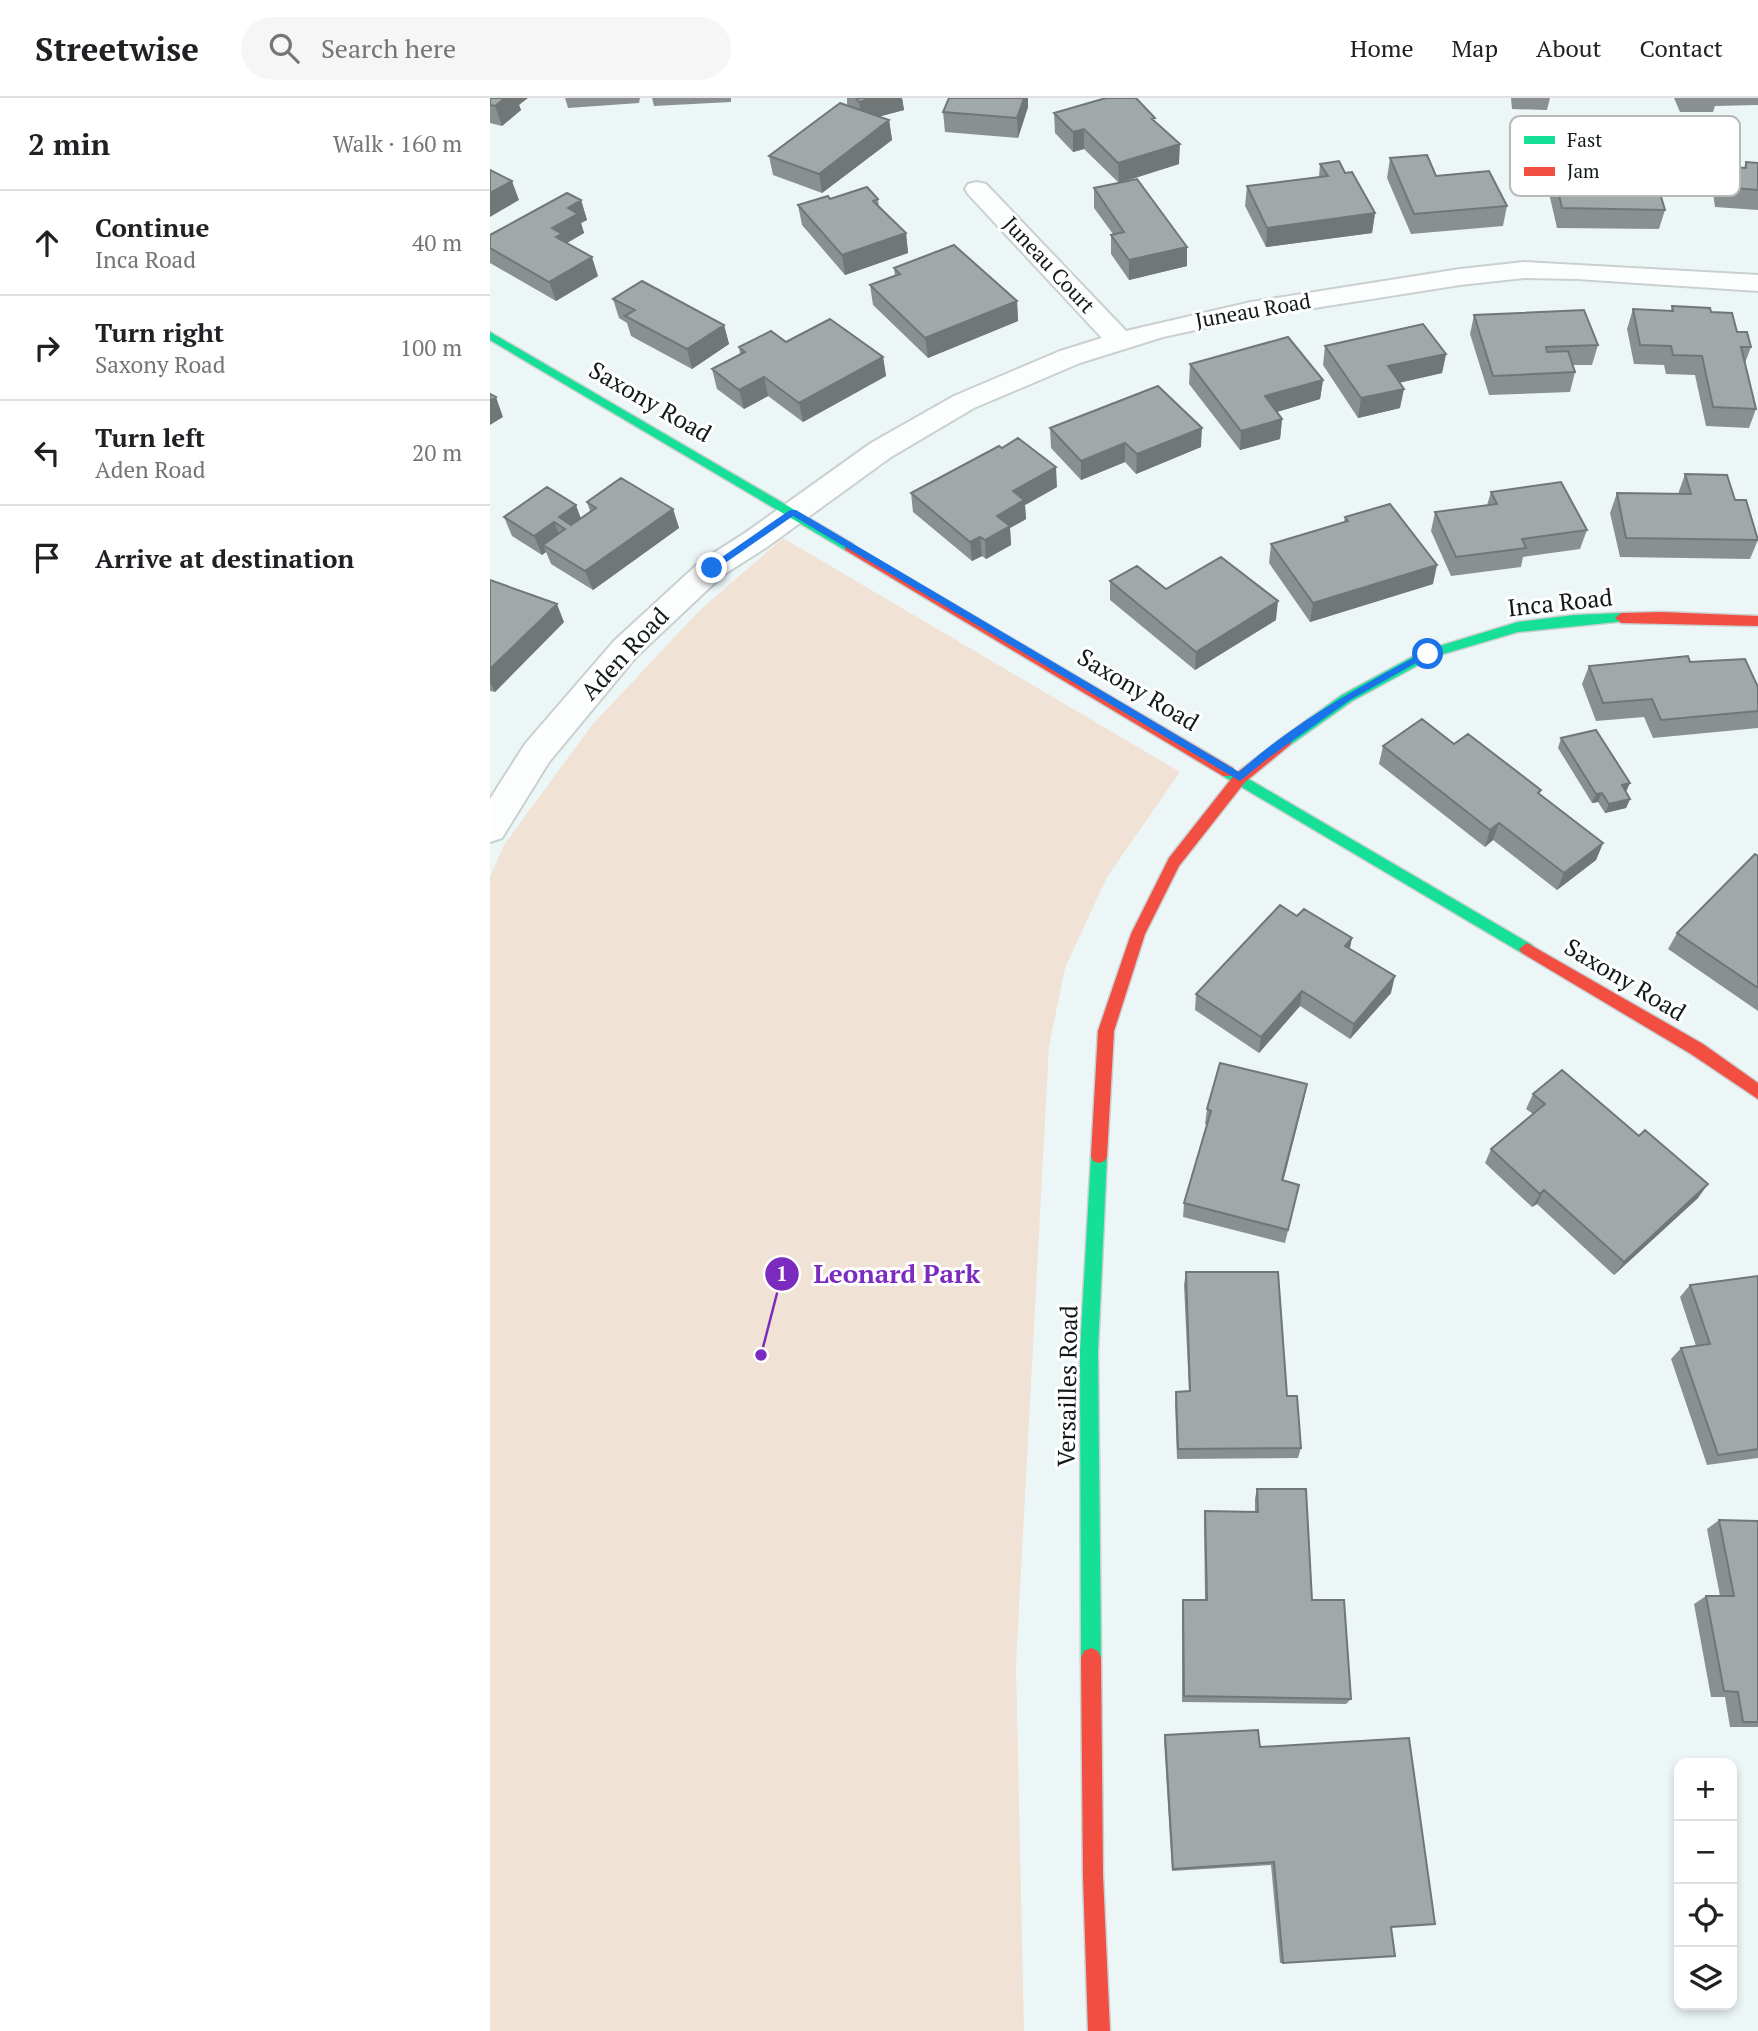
<!DOCTYPE html>
<html lang="en">
<head>
<meta charset="utf-8">
<style>
	body { margin:0; font-family:"PT Serif",serif; background:#f6f6f6; color:#202124 }
	.controls { position:absolute; right:21px; bottom:21px; display:grid; overflow:hidden; border-radius:14px; box-shadow:0 4px 10px #0003 }
	.controls button { width:63px; height:63px; display:grid; place-items:center; padding:0; border:0; border-bottom:2px solid #e0e0e0; background:#fff; color:#202124; font:35px sans-serif }
	.stop { position:absolute; width:21px; height:21px; margin:-16px; border:5px solid #1a73e8; border-radius:50%; background:#fff }
	.stop.end { background:#1a73e8; border-color:#fff; box-shadow:0 2px 7px #0008 }
	.list { margin:0; padding:0; list-style:none }
	h2 { display:flex; justify-content:space-between; align-items:center; height:91px; margin:0; padding:0 28px; font-size:30px }
	h2 small { font-size:23px; font-weight:400; color:#757577 }
	.list li { display:grid; grid-template-columns:46px 1fr auto; gap:21px; align-items:center; box-sizing:border-box; height:105px; padding:0 28px; border-top:2px solid #e0e0e0 }
	.list b { display:block; font-size:26px; white-space:nowrap }
	.list p { margin:0; font-size:23px; white-space:nowrap; color:#757577 }
	.list em { font-size:23px; font-style:normal; color:#757577 }
	.icon { flex:none; width:38px; height:38px; fill:none; stroke:currentColor; stroke-width:2; stroke-linecap:round; stroke-linejoin:round }
	.map { position:relative; flex:none; width:1268px; height:1933px; overflow:hidden }
	header { display:flex; align-items:center; gap:42px; box-sizing:border-box; height:98px; padding:0 35px; background:#fff; border-bottom:2px solid #e0e0e0 }
	header strong { font-size:33px }
	nav { display:flex; gap:38px; margin-inline-start:auto; font-size:24px }
	.search { width:490px; height:63px; background:#f6f6f6; display:flex; align-items:center; gap:18px; box-sizing:border-box; padding:0 24px; border-radius:38px; color:#757577; font-size:26px }
	main { display:flex }
	aside { flex:1; background:#fff }
	.map>svg:first-child { display:block }
</style>
</head>
<body>
<header>
<strong>Streetwise</strong>
<div class="search"><svg class="icon" aria-label="search" viewBox="0 0 24 24"><circle cx="10" cy="10" r="6"/><path d="M15 15l6 6"/></svg>Search here</div>
<nav><a>Home</a><a>Map</a><a>About</a><a>Contact</a></nav>
</header>
<main>
<aside>
<h2>2 min<small>Walk · 160 m</small></h2>
<ul class="list">
<li><svg class="icon" aria-label="ahead" viewBox="0 0 24 24"><path d="M12 20V5M6 11l6-6 6 6"/></svg><div><b>Continue</b><p>Inca Road</p></div><em>40 m</em></li>
<li><svg class="icon" aria-label="right" viewBox="0 0 24 24"><path d="M7 20v-9h11M14 6l5 5-5 5"/></svg><div><b>Turn right</b><p>Saxony Road</p></div><em>100 m</em></li>
<li><svg class="icon" aria-label="left" viewBox="0 0 24 24"><path d="M17 20v-9H6M10 6l-5 5 5 5"/></svg><div><b>Turn left</b><p>Aden Road</p></div><em>20 m</em></li>
<li><svg class="icon" aria-label="arrive" viewBox="0 0 24 24"><path d="M6 21V4h12l-3 4 3 4H6"/></svg><div><b>Arrive at destination</b></div></li>
</ul>
</aside>
<div class="map">
<svg width="1268" height="1933" viewBox="0 0 1268 1933">
	<rect width="100%" height="100%" fill="#edf6f7"/>
	<path fill="#f1e2d6" d="M293 440 690 674 617 779 575 870 559 948 526 1567 534 1933H0V779L14 747 102 627 209 513Z"/>
	<g fill="none" stroke-linecap="round" stroke-linejoin="round">
		<g stroke="#c9d0d0" stroke-width="4">
			<path id="street" d="M487 84 496 86 636 233 761 204 970 171 1034 164 1268 177V193L1087 181 1034 180 970 187 761 220 673 239 590 265 484 310 401 359 277 449 233 477 146 559 59 664 12 740 0 744V701L35 646 124 543 211 463 255 435 381 345 464 298 570 253 612 240 478 96 475 91 478 86Z"/>
		</g>
		<g stroke="#c9d0d0" stroke-width="3">
			<path id="fast" d="M0 234 363 446 365 449 363 452H355L0 242Z
				M1131 515 1137 520 1136 523 1028 534 943 559 862 603 800 647H790L788 643 852 597 933 553 1028 524 1084 517Z
				M738 669 1042 847 1045 851 1042 855H1032L733 678 731 674Z
				M609 1051 615 1053 617 1058 608 1253 611 1560 608 1567 601 1570 594 1567 591 1560 590 1253 601 1058 603 1053Z"/>
		</g>
		<g stroke="#c9d0d0" stroke-width="3">
			<path id="jam" d="M359 445 743 670 745 674 743 678H733L355 452V446Z
				M1172 514 1268 518V528L1131 525 1125 520 1131 515Z
				M795 638 802 643 800 647 755 684 689 768 655 836 624 933 617 1058 615 1063 609 1065 603 1063 601 1058 608 933 641 836 679 760 745 676Z
				M1037 845 1213 946 1268 985V1001L1201 956 1032 855 1029 851Z
				M601 1550 608 1553 611 1560 613 1778 620 1933H598L593 1778 591 1560 594 1553Z"/>
		</g>
		<use href="#street" fill="#fcfefe" fill-rule="evenodd"/>
		<use href="#fast" fill="#16e098" fill-rule="evenodd"/>
		<use href="#jam" fill="#f24e42" fill-rule="evenodd"/>
	</g>
	<path fill="#8a9091" d="M0 0 29 7 31 12 12 28 0 25Z
		M75 0H150L149 5 78 10Z
		M162 0H241V4L164 8Z
		M357 0H412L414 12 388 19 399 22 402 42 332 95 283 77 279 58 360 9 357 6Z
		M1021 0H1060L1057 12 1022 11Z
		M1184 0H1268V7L1225 8 1223 14H1190Z
		M538 9 528 40 455 34 453 14Z
		M564 15 665 24 689 66 629 85 594 51 583 54 565 35Z
		M1055 37 1103 57 1099 72 1100 75 1175 112 1169 131 1067 130 1050 56Z
		M900 60 946 78 1017 108 1013 128 921 136 897 80Z
		M1256 64 1268 65V112L1225 109 1222 88 1229 68 1254 70Z
		M830 66 855 75 885 115 882 135 776 149 755 108 757 88 829 79Z
		M604 90 697 168 639 182 621 156V137L623 136 604 110Z
		M340 101H388L389 109 416 135 418 155 355 177 312 127 308 107Z
		M91 102 97 122 91 125 94 135 77 145 108 178 66 203 0 165V137Z
		M404 170 527 203 528 223 438 260 383 207 380 187 405 178Z
		M123 201 234 227 239 246 202 271 141 238 137 225 129 220Z
		M1182 208 1221 214 1247 234 1261 249 1255 265 1266 311 1259 330 1216 328 1205 277 1176 276 1174 267 1144 266 1137 231 1143 211 1181 213Z
		M984 217 1108 247 1102 267H1083L1085 274 1080 294 999 297 980 236Z
		M296 244 393 259 396 278 313 324 278 298 254 311 227 291 222 271 250 256 249 249Z
		M835 248 956 256 952 275 909 285 910 310 868 320 833 267Z
		M700 266 833 282 830 301 787 314 792 321 790 341 750 352 699 286Z
		M560 330 711 349 646 376 635 364 591 382 561 350Z
		M1195 376 1245 402 1268 442 1260 461 1130 459 1120 415 1127 395 1188 396Z
		M567 389 535 407 536 421 520 430 521 447 496 461 492 458 482 463 423 414 421 395Z
		M1001 394 1097 432 1090 451 1033 459 1031 469 961 478 941 433 945 414 997 407Z
		M97 404 183 411 189 430 103 492 61 466 56 454 52 457 22 438 14 419 91 420 100 413Z
		M855 419 943 486 820 524 779 465 781 446 854 424Z
		M0 482 74 524 5 594 0 593Z
		M620 483 676 491 786 522 705 572 620 502Z
		M1200 564 1268 589V630L1163 640 1154 619 1106 623 1092 586 1099 568Z
		M1071 640 1136 694 1140 701 1136 710 1115 715 1108 704 1102 705 1068 650Z
		M964 646 1050 697 1113 745 1106 762 1067 792 1003 742 995 749 889 666 893 648Z
		M1268 758V913L1178 851 1187 835Z
		M807 818 862 840 860 850 901 895 860 941 810 908 769 955 705 912 706 896Z
		M817 986 793 1082 809 1087 795 1145 693 1119 694 1105 717 1027 715 1026 717 1011Z
		M1043 996 1208 1100 1124 1177 1047 1106 1042 1109 995 1065 1001 1051 1043 1016 1036 1011Z
		M696 1174 797 1298 811 1350 808 1360 687 1361 685 1305 686 1294 699 1293 694 1187Z
		M1268 1178V1360L1217 1367 1181 1261 1191 1250 1206 1248 1190 1199 1200 1187Z
		M767 1391 822 1502 861 1601 856 1606 692 1604V1510L693 1502H715L714 1421 715 1413 765 1414V1400Z
		M1229 1422 1268 1423V1629H1240L1235 1599H1221L1204 1506 1216 1498H1230L1217 1431Z
		M675 1637 770 1649 901 1829 905 1858 790 1865 781 1767 682 1773 674 1642Z"/>
	<path fill="#717676" d="M15 0H38L29 7 31 12 12 28 5 8Z
		M383 0H412L414 12 372 23 369 4Z
		M534 0H538V9L528 40 527 20Z
		M399 22 402 42 332 95 329 76Z
		M594 31V51L583 54V34Z
		M690 46 689 66 629 85 628 65Z
		M22 83 29 102 0 119V95Z
		M91 102 97 122 91 125 94 135 75 146 73 158 62 130 78 110Z
		M885 115 882 135 776 149 777 130Z
		M416 135 418 155 355 177 352 157Z
		M697 149V168L639 182V162Z
		M102 159 108 178 66 203 59 184Z
		M527 203 528 223 438 260 435 240Z
		M234 227 239 246 202 271 197 251Z
		M956 256 952 275 894 288 898 268Z
		M393 259 396 278 313 324 309 305Z
		M274 279 278 298 254 311 249 292Z
		M833 282 830 301 773 318 775 298Z
		M914 291 910 310 868 320 871 300Z
		M6 299 13 319 0 327V303Z
		M792 321 790 341 750 352 751 333Z
		M712 330 711 349 646 376 647 356Z
		M635 345V364L591 382V363Z
		M566 369 567 389 535 407 536 421 520 430 521 447 496 461 495 442 507 418 523 393Z
		M86 407 93 426 78 437 69 419Z
		M183 411 189 430 103 492 95 473Z
		M64 424 72 443 53 447 56 454 52 457 44 438Z
		M490 439 492 458 482 463 480 444Z
		M947 467 943 486 820 524 823 505Z
		M788 503 786 522 705 572 706 554Z
		M67 506 74 524 5 594 0 585V571Z
		M1140 685 1136 694 1132 687Z
		M1112 695 1108 704 1102 705 1106 696Z
		M1140 701 1136 710 1115 715 1119 706Z
		M1009 725 1003 742 995 749 1000 732Z
		M1113 745 1106 762 1067 792 1074 775Z
		M862 840 858 857 855 848Z
		M905 878 901 895 860 941 864 926Z
		M812 893 810 908 769 955 771 939Z
		M817 986 814 1001 790 1096 792 1082Z
		M1218 1086 1208 1100 1124 1177 1134 1164Z
		M1054 1092 1047 1106 1042 1109 1050 1096Z"/>
	<path fill="#a1a8a9" stroke="#717676" stroke-width="2" d="M0 0H15L5 8 0 7Z
		M366 0H383L369 4Z
		M459 0H534L527 20 453 14Z
		M616 0H646L665 20 662 21 690 46 628 65 594 31 583 34 564 15Z
		M350 5 399 22 329 76 279 58Z
		M1055 37H1098L1103 57H1096L1100 75H1164L1175 112 1072 110Z
		M937 57 946 78 999 73 1017 108 924 116 900 60Z
		M849 63 855 75 862 74 885 115 777 130 757 88 838 78 830 66Z
		M1256 64 1268 65V92L1231 89 1229 68 1256 70Z
		M0 72 22 83 0 95Z
		M647 81 697 149 639 162 621 137 634 134 604 90Z
		M377 89 388 101 383 103 416 135 352 157 308 107 338 98 340 101Z
		M77 95 91 102 78 110 88 116 62 130 72 136 66 139 102 159 59 184 0 150V137Z
		M464 147 527 203 435 240 380 187 410 176 404 170Z
		M152 183 234 227 197 251 135 218 145 212 123 201Z
		M1182 208 1220 210 1221 214 1242 215 1247 234H1257L1261 249H1251L1266 311 1223 309 1212 258 1183 257 1181 248 1150 247 1143 211 1183 213Z
		M1094 212 1108 247 1056 249 1057 254 1078 253 1085 274 1003 278 984 217Z
		M340 221 393 259 309 305 274 279 249 292 222 271 255 254 249 249 281 233 296 244Z
		M933 226 956 256 898 268 914 291 871 300 835 248Z
		M798 239 833 282 775 298 792 321 751 333 700 266Z
		M668 288 712 330 647 356 635 345 591 363 560 330Z
		M0 296 6 299 0 303Z
		M528 340 566 369 523 393 534 402 507 418 520 428 495 442 490 439 480 444 421 395 509 348 512 350Z
		M1195 376 1237 377 1245 402H1256L1268 442 1136 440 1127 395 1201 396Z
		M131 380 183 411 95 473 53 447 75 431 64 424 44 438 14 419 57 389 86 407 69 419 81 427 106 410 97 404Z
		M1071 384 1097 432 1032 441 1036 450 966 459 945 414 1007 406 1001 394Z
		M900 406 947 467 823 505 781 446 858 423 855 419Z
		M731 459 788 503 706 554 620 483 647 468 676 491Z
		M0 482 67 506 0 571Z
		M1198 558 1200 564 1255 561 1268 589V613L1171 622 1162 601 1113 605 1099 568Z
		M932 621 964 646 978 636 1051 692 1048 695 1113 745 1074 775 1009 725 1000 732 893 648Z
		M1106 632 1140 685 1132 687 1140 701 1119 706 1112 695 1106 696 1071 640Z
		M1265 756 1268 758V890L1187 835Z
		M790 807 807 818 814 811 862 840 855 848 905 878 864 926 812 893 771 939 706 896Z
		M730 965 817 986 792 1082 809 1087 798 1132 694 1105 721 1013 717 1011Z
		M1072 972 1149 1038 1155 1032 1218 1086 1134 1164 1054 1092 1050 1096 1001 1051 1055 1006 1043 996Z
		M696 1174H788L797 1298H807L811 1350 688 1351 686 1294 700 1293Z
		M1268 1178V1351L1228 1357 1191 1250 1220 1246 1200 1187Z
		M767 1391H816L822 1502H854L861 1601 694 1598 693 1502H717L715 1413 768 1414Z
		M1229 1422 1268 1423V1624H1253L1248 1594 1234 1593 1216 1498H1244Z
		M768 1632 770 1649 919 1640 945 1826 901 1829 905 1858 793 1865 784 1764 683 1771 675 1637Z"/>
	<path fill="#1a73e8" d="M300 412H306L749 674C804 624 869 589 934 554L942 556 860 602 777 661 750 683 303 418 225 472H219V468Z"/>
	<g text-anchor="middle" stroke-width="6" stroke-linejoin="round" paint-order="stroke">
		<g font-size="21" fill="#141a1a" stroke="#fff">
			<text transform="translate(559 167) rotate(47)" y="7">Juneau Court</text>
			<text transform="translate(763 213) rotate(-10)" y="7">Juneau Road</text>
		</g>
		<g font-size="24" fill="#141a1a" stroke="#fff">
			<text transform="translate(160 304) rotate(30)" y="8">Saxony Road</text>
			<text transform="translate(1070 505) rotate(-6)" y="8">Inca Road</text>
			<text transform="translate(135 556) rotate(-47)" y="8">Aden Road</text>
			<text transform="translate(648 592) rotate(31)" y="8">Saxony Road</text>
			<text transform="translate(1135 882) rotate(31)" y="8">Saxony Road</text>
			<text transform="translate(578 1288) rotate(-89)" y="8">Versailles Road</text>
		</g>
	</g>
	<rect x="1020" y="18" width="230" height="80" rx="10" fill="#fff" stroke="#b8baba" stroke-width="2"/>
	<rect x="1034" y="38" width="31" height="8" fill="#16e098"/>
	<rect x="1034" y="69" width="31" height="9" fill="#f24e42"/>
	<g font-size="19" fill="#141a1a">
		<text x="1077" y="49">Fast</text>
		<text x="1077" y="80">Jam</text>
	</g>
	<path fill="none" stroke="#7b2cbf" stroke-width="2.5" d="M271 1257L292 1176"/>
	<g fill="#7b2cbf" stroke="#fff" stroke-width="2.5">
		<circle cx="271" cy="1257" r="7"/>
		<circle cx="292" cy="1176" r="18"/>
	</g>
	<g font-size="21" text-anchor="middle" font-weight="bold" fill="#fff">
		<text x="292" y="1183">1</text>
	</g>
	<g font-size="26" text-anchor="middle" font-weight="bold" fill="#7b2cbf" stroke="#fff" stroke-width="6" stroke-linejoin="round" paint-order="stroke">
		<text x="407" y="1185">Leonard Park</text>
	</g>
</svg>
<div class="controls">
<button>+</button>
<button>−</button>
<button><svg class="icon" aria-label="locate" viewBox="0 0 24 24"><circle cx="12" cy="12" r="6"/><path d="M12 2v4M12 18v4M2 12h4M18 12h4"/></svg></button>
<button><svg class="icon" aria-label="layers" viewBox="0 0 24 24"><path d="M12 4l9 5-9 5-9-5zM3 14l9 5 9-5"/></svg></button>
</div>
<div class="stop" style="left:938px;top:556px"></div>
<div class="stop end" style="left:222px;top:470px"></div>
</div>
</main>
</body>
</html>
